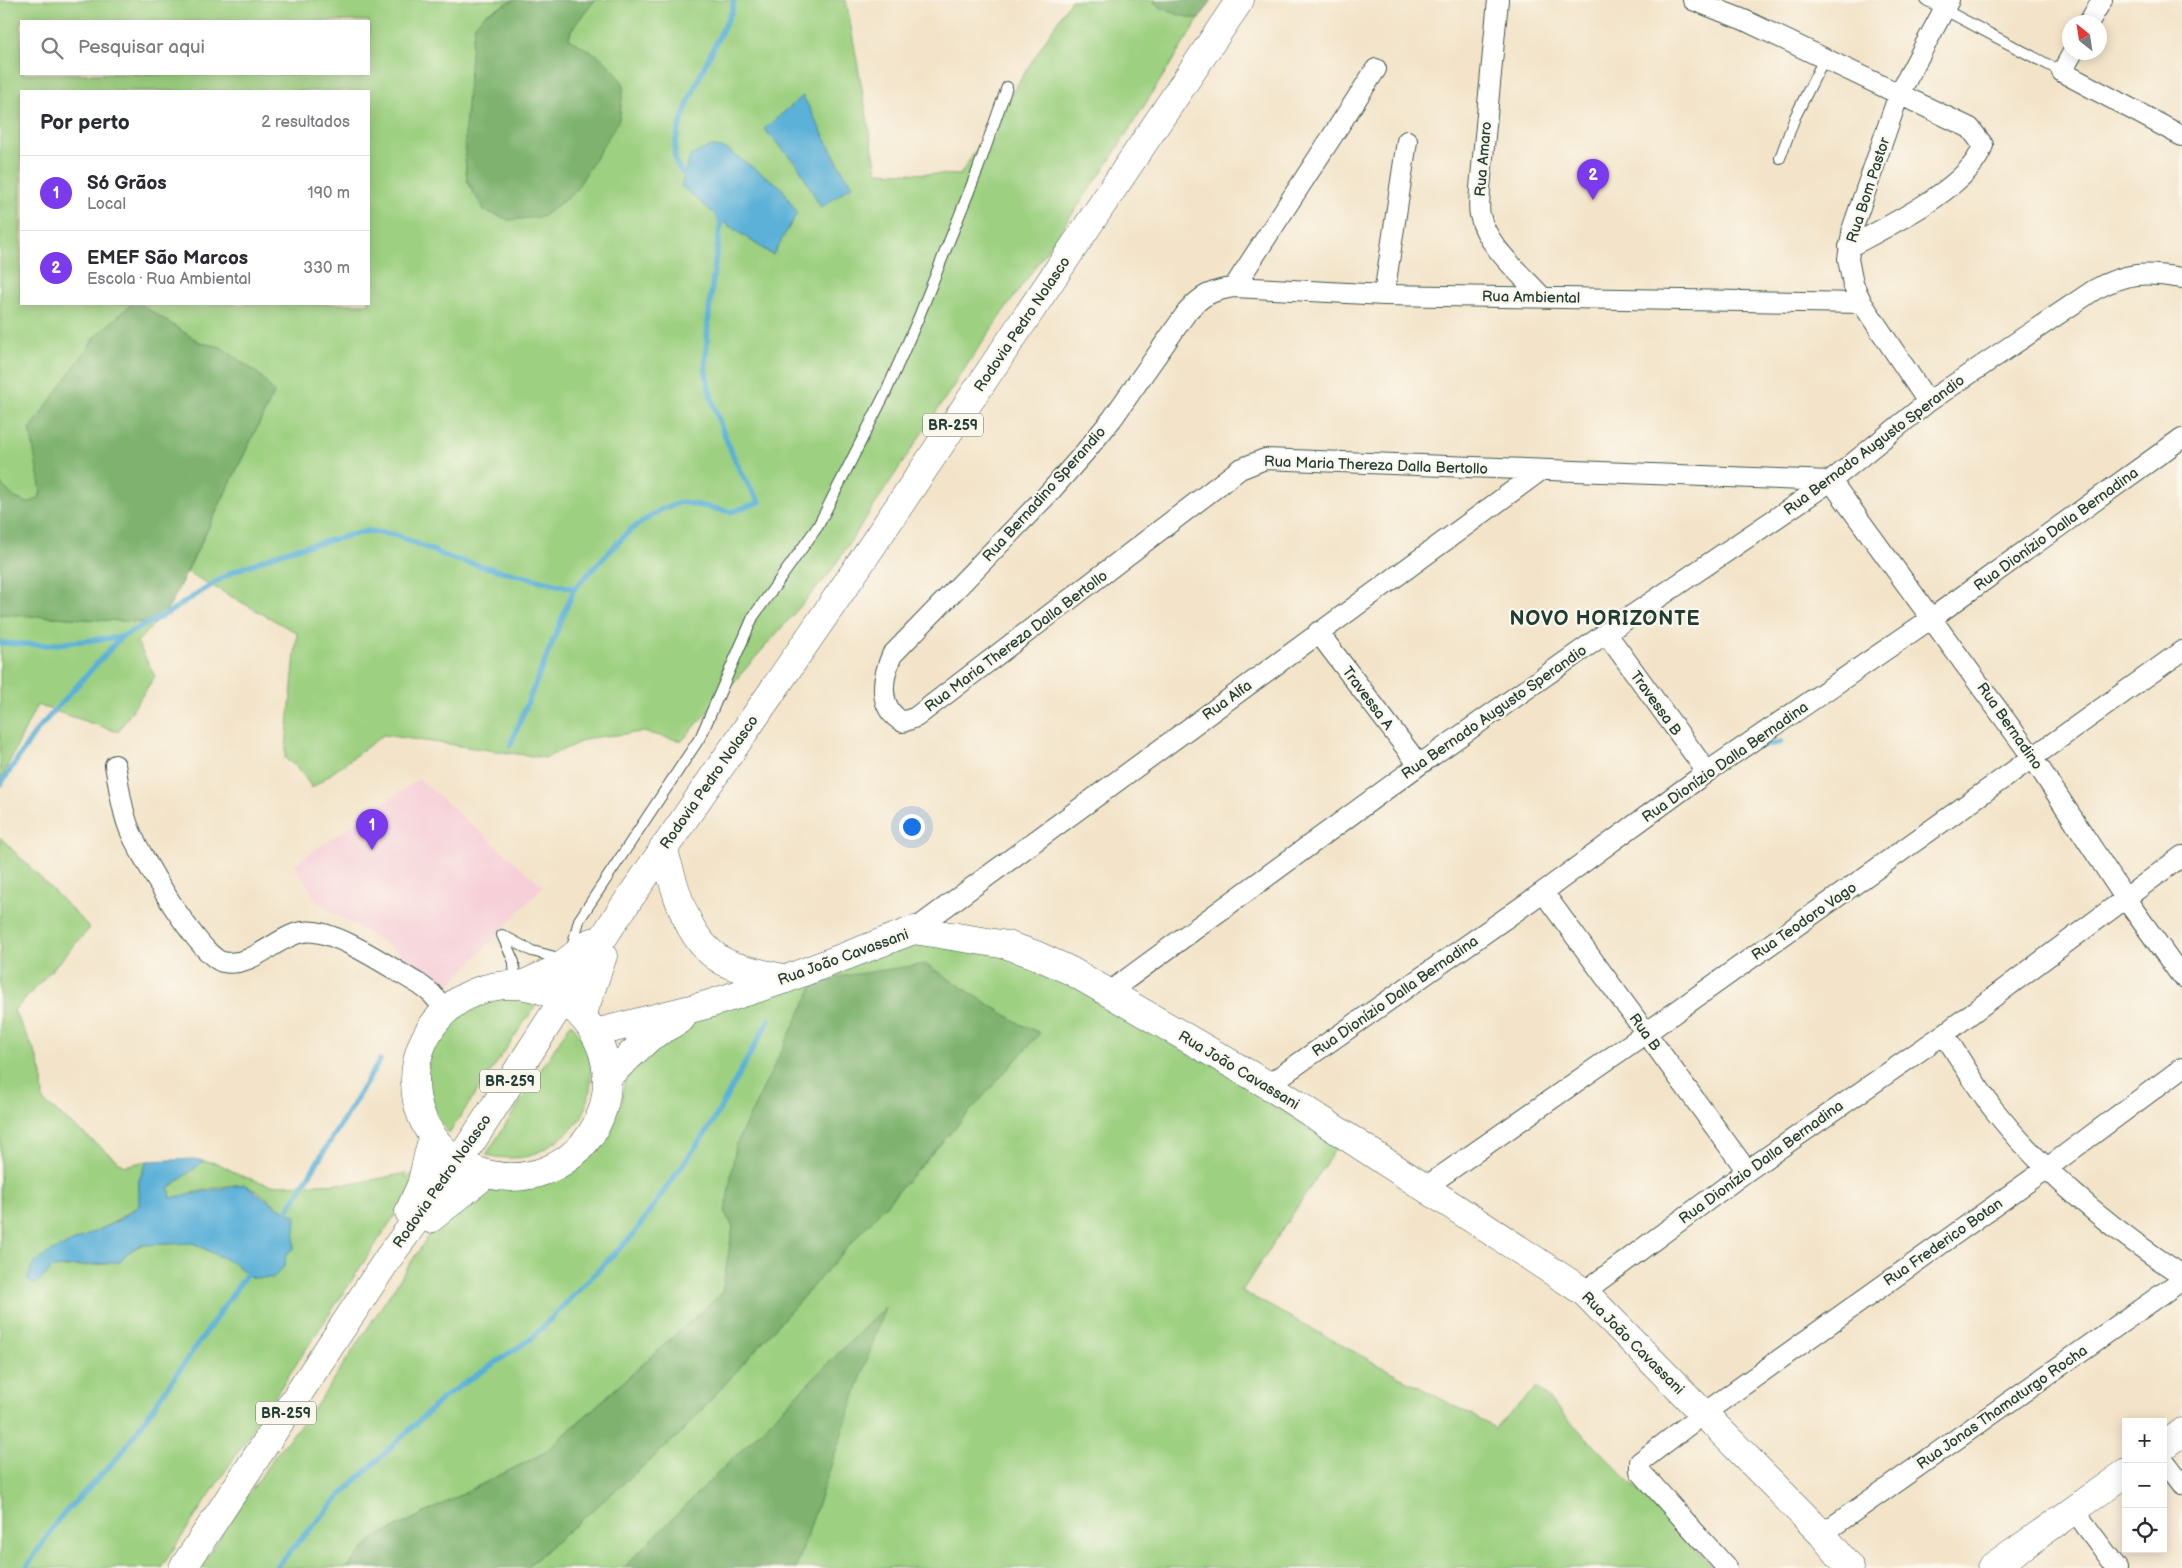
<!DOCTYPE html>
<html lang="pt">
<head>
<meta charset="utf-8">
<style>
	body { margin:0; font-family:"Balsamiq Sans",sans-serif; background:#f2f2f3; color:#2b2b33 }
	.controls { position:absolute; right:15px; bottom:15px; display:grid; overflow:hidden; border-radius:0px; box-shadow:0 2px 12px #0003 }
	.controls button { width:45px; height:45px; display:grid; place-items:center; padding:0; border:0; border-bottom:1px solid #e1e1e2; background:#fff; color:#2b2b33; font:25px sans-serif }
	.compass { position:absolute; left:2062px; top:15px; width:45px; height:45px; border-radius:50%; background:#fff; box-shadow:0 2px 12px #0003; rotate:330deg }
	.you { position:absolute; left:911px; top:826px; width:18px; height:18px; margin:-12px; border:4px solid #fff; border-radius:50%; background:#1a73e8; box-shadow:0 0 0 8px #1a73e833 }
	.badge { display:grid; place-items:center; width:32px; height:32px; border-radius:50%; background:#7c3aed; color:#fff; font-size:16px; font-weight:700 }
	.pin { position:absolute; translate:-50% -41px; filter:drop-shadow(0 1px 2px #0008) }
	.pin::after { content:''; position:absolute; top:26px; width:18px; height:15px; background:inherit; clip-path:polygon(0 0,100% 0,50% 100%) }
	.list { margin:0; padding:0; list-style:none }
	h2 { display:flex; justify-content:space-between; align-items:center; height:65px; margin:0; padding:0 20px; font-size:21px }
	h2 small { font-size:16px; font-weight:400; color:#7c7c81 }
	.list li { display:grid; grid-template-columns:32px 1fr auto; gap:15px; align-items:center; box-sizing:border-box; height:75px; padding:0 20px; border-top:1px solid #e1e1e2 }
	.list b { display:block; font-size:19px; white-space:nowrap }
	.list p { margin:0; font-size:16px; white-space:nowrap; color:#7c7c81 }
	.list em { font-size:16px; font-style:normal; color:#7c7c81 }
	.icon { flex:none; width:28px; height:28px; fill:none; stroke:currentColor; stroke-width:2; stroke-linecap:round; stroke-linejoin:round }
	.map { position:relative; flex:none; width:2182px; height:1568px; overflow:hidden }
	.search { position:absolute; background:#fff; box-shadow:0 2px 12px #0003; left:20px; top:20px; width:350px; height:55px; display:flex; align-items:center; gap:12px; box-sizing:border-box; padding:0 18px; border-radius:0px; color:#7c7c81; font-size:19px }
	.panel { position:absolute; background:#fff; box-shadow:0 2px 12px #0003; left:20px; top:90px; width:350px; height:215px; border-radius:0px }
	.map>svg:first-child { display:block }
</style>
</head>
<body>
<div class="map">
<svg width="2182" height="1568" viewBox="0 0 2182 1568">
	<rect width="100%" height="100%" fill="#fbf7ec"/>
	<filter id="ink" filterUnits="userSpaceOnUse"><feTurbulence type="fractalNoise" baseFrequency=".02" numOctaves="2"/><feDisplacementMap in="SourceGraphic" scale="10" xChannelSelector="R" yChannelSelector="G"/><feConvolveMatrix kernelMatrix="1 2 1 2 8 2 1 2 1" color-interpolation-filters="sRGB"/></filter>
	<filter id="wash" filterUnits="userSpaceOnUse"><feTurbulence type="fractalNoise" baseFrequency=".0096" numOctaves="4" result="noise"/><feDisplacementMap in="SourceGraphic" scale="20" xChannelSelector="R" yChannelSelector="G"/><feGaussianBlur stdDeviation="1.12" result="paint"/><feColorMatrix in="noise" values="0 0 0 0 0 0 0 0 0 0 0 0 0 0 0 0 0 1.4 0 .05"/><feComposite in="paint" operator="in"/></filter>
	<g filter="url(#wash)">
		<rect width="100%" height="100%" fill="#f3e4c9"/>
		<path fill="#f6cfd8" d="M419 779 543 886 442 993 407 958 317 902 295 864Z"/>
		<path fill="#9dd080" stroke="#5e865a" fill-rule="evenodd" d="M0 0H514L485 14 465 158 467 180 473 194 619 120 624 85C606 58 591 56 569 39L571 30 595 0H846L877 172 960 175 1071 0H1151C1163 11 1183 17 1199 19L1108 163 981 344 829 574 682 741 643 732 589 738 545 758 383 735 312 788 300 770 285 758 297 633 187 572 274 393 221 347 201 343 140 304H369V91H21V304H132L97 335 68 379 39 498 28 503 15 498 0 483ZM21 21H369V74H21ZM803 97 844 174 853 184 821 207 799 167 764 129ZM726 149 781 187 772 255 728 225 681 186Z
			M0 614 155 623 137 642 155 676 118 732 37 705 0 781Z
			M0 837 90 928 14 1011 35 1052 42 1074 43 1101 124 1166 147 1161 139 1180V1205L114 1222 76 1241 35 1285 53 1268 108 1264 141 1245 193 1243 235 1264 252 1278 283 1211C275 1204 254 1187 244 1185 234 1182 184 1195 171 1198L169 1188 204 1161 217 1163 242 1176 270 1185 357 1183 406 1173V1178L418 1171 407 1197 161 1568H0Z
			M962 943 1020 953 1346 1133 1242 1291 1495 1428 1537 1387 1714 1568H796L884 1308 623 1568H526L680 1434 1040 1033 1022 1025 733 1227 722 1293 544 1453 373 1539 347 1568H199L274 1457 316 1406 433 1229 471 1193 508 1185 533 1183 568 1170 599 1137 622 1101 624 1084 632 1062 666 1031 886 948Z
			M517 994 538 1002 449 1133C444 1127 436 1119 433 1112 413 1061 439 1013 490 997 498 994 508 995 517 994Z
			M571 1023C575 1029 581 1036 584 1042 594 1064 593 1097 581 1118 572 1132 547 1149 532 1155 518 1160 500 1158 486 1155Z"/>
		<path fill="#7eb26e" stroke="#4e7851" d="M514 0H595L571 30 569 39 599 56 614 70 624 85 619 120 574 193 542 217 509 220 484 210 467 180 465 158V130L472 41 475 25 485 14Z
			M1151 0H1212L1199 19C1183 17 1163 11 1151 0Z
			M132 304H140L201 343 221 347 261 376 274 393 170 606 155 623 0 614V483L15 498 28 503 39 498 41 492 30 429 97 335Z
			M925 964 1022 1025 1040 1033 680 1434 526 1568H347L373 1539 544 1453 722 1293 733 1227 725 1213 736 1144 816 980Z
			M885 1307 796 1568H623L628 1563Z"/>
		<path fill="#5cb1d8" stroke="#3e7786" d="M803 96 844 174 853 185 821 208 799 167 764 129Z
			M711 146 726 149 781 187 797 213 773 255 728 225 681 186 690 156Z
			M194 1159 204 1161 169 1188 171 1198 244 1184C259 1194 280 1210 296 1216L294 1248 286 1254 285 1266 273 1278H252L235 1264 193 1243 141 1245 126 1254 120 1262 53 1268 35 1285 27 1280 32 1265 50 1252 114 1223 139 1206V1180L147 1161Z"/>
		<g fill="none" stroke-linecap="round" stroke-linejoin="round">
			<path stroke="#5cb1d8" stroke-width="5.5" d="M690 180C683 174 676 167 675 158 670 128 717 41 732 11L734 0
				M0 643 46 645 121 637
				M510 746 574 589 630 530 662 509 682 502 732 512 760 502C737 473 712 410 706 373 704 362 707 350 707 339 709 300 715 261 721 222L716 212
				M1765 746 1781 742
				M0 785 37 730 121 637 166 614 232 572 286 551 368 531 396 535 453 559 574 589
				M283 1218 380 1060
				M26 1568 58 1520 120 1455 251 1268
				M275 1568 342 1494 444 1397 532 1338 633 1235 711 1125 769 1020"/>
		</g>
	</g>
	<g filter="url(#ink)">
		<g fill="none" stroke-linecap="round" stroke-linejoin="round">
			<g stroke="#3f564a" stroke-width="12">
				<path id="service" d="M1926 0 2062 72
					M1780 158 1795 117 1825 57
					M571 952 579 920 701 736 753 617 818 526 886 392 918 319 978 169 1007 87
					M515 985 514 962 502 935 532 951 563 959"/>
			</g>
			<g stroke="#3f564a" stroke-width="22">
				<path id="minor" d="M1498 0 1480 188C1480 196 1478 207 1480 215 1486 245 1521 274 1541 296
					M1693 0 1744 20 1970 128 1983 145C1972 186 1886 227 1849 247
					M2089 22 2102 0
					M2073 52 2062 72 2182 136
					M1234 287 1376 69
					M1384 295 1407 141
					M1862 303 1384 295 1234 287C1211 291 1202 295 1187 312L1112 419 1085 452 1048 494 892 655C882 678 877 708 903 722L916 717 1240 469 1265 459 1831 481 2033 758 2125 898 2182 977
					M1928 402 1862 303 1853 284 1848 259 1853 227 1899 94 1949 0
					M1318 632 1419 765
					M1606 633 1707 772
					M115 765C119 785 121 808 129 828 138 852 200 958 223 962 253 968 276 936 303 932 333 927 392 969 419 984L431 993 446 1010
					M1543 892 1747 1171
					M914 930 1540 471
					M1109 992 1419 765 1606 633 1831 481 1928 402 2094 290C2126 272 2146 272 2182 278
					M1944 1034C1960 1059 1976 1086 1994 1110 2047 1177 2111 1229 2182 1275
					M1268 1085 1543 892 1707 772 1932 618 2182 438
					M1424 1188 1646 1033 2182 651
					M1584 1292 1747 1171 1944 1034 2182 856
					M2163 1459 2182 1484
					M2074 1510 2117 1568
					M1822 1534 2182 1280
					M1727 1568 1640 1471V1462L1703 1414 2046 1169 2182 1068"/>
			</g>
			<g stroke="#3f564a" stroke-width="29">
				<path id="secondary" d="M415 1081a96 96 0 1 1 192 0a96 96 0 1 1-192 0Z
					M595 1033 706 1005 786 979 914 930 1007 945 1036 955 1071 971 1268 1085 1584 1292 1822 1534 1850 1568
					M608 1076 650 1037 681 1019
					M2163 1446 2182 1432
					M1992 1568 2126 1473"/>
			</g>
			<g stroke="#3f564a" stroke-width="29">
				<path id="trunk" d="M663 848C677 892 687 952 737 967 753 972 770 975 786 979
					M522 985 557 969 591 942
					M582 1016 603 956
					M409 1212 421 1185 432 1139
					M430 1219 485 1175
					M183 1568 389 1257 458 1163 614 921 849 580 1240 0"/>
			</g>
			<use href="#service" stroke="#fff" stroke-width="10"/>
			<use href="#minor" stroke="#fff" stroke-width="20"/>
			<use href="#secondary" stroke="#fff" stroke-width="28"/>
			<use href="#trunk" stroke="#fff" stroke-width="28"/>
		</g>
	</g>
	<g text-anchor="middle" stroke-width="4.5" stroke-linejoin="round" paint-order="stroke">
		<g fill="#fbf7ec" stroke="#61756b" stroke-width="1">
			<rect x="923" y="413.5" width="60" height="23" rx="4"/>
			<rect x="480" y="1069.5" width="60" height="23" rx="4"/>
			<rect x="256" y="1401.5" width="60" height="23" rx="4"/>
		</g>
		<g font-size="14" font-weight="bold" fill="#1f3d34">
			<text x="953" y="430">BR-259</text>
			<text x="510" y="1086">BR-259</text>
			<text x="286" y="1418">BR-259</text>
		</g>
		<g font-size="15" fill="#1f3d34" stroke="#fbf7ec">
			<text transform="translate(1483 159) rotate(-85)" y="5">Rua Amaro</text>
			<text transform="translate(1868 190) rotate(-72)" y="5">Rua Bom Pastor</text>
			<text transform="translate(1531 297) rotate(1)" y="5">Rua Ambiental</text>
			<text transform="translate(1022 324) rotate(-56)" y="5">Rodovia Pedro Nolasco</text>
			<text transform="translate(1874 445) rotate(-37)" y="5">Rua Bernado Augusto Sperandio</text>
			<text transform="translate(1376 465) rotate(2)" y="5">Rua Maria Thereza Dalla Bertollo</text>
			<text transform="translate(1044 494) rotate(-48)" y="5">Rua Bernadino Sperandio</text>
			<text transform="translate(2056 529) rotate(-36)" y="5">Rua Dionízio Dalla Bernadina</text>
			<text transform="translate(1016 641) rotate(-37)" y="5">Rua Maria Thereza Dalla Bertollo</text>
			<text transform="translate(1368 698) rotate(53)" y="5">Travessa A</text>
			<text transform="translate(1227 700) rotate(-36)" y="5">Rua Alfa</text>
			<text transform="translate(1656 703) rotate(54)" y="5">Travessa B</text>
			<text transform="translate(1494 712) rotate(-35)" y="5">Rua Bernado Augusto Sperandio</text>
			<text transform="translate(2010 726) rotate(55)" y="5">Rua Bernadino</text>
			<text transform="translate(1725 762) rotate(-35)" y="5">Rua Dionízio Dalla Bernadina</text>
			<text transform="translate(709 782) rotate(-55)" y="5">Rodovia Pedro Nolasco</text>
			<text transform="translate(1804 921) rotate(-35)" y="5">Rua Teodoro Vago</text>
			<text transform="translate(843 957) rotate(-20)" y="5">Rua João Cavassani</text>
			<text transform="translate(1395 996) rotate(-35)" y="5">Rua Dionízio Dalla Bernadina</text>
			<text transform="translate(1645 1032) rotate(54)" y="5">Rua B</text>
			<text transform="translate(1239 1070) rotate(31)" y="5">Rua João Cavassani</text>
			<text transform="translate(1761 1162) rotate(-36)" y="5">Rua Dionízio Dalla Bernadina</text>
			<text transform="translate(442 1181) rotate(-55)" y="5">Rodovia Pedro Nolasco</text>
			<text transform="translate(1943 1242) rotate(-35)" y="5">Rua Frederico Botan</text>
			<text transform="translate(1633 1343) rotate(45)" y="5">Rua João Cavassani</text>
			<text transform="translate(2002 1407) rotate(-35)" y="5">Rua Jonas Thamaturgo Rocha</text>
		</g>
		<g font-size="20" font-weight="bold" letter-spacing="1" fill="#1f3d34" stroke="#fbf7ec">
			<text x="1605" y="625">NOVO HORIZONTE</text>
		</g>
	</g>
</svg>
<div class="controls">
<button>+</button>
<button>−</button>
<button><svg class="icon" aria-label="locate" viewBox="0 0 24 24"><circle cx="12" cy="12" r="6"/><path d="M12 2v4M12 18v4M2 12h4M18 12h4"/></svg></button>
</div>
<svg class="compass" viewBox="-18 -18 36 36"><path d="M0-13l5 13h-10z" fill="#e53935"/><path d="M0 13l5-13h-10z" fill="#7c7c81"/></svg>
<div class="you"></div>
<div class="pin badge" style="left:372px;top:850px">1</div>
<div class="pin badge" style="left:1593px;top:200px">2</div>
<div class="search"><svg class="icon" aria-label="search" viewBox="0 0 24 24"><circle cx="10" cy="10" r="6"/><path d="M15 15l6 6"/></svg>Pesquisar aqui</div>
<section class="panel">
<h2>Por perto<small>2 resultados</small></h2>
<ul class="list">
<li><span class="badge">1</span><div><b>Só Grãos</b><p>Local</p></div><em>190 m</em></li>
<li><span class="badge">2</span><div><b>EMEF São Marcos</b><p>Escola · Rua Ambiental</p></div><em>330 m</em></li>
</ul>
</section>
</div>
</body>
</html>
